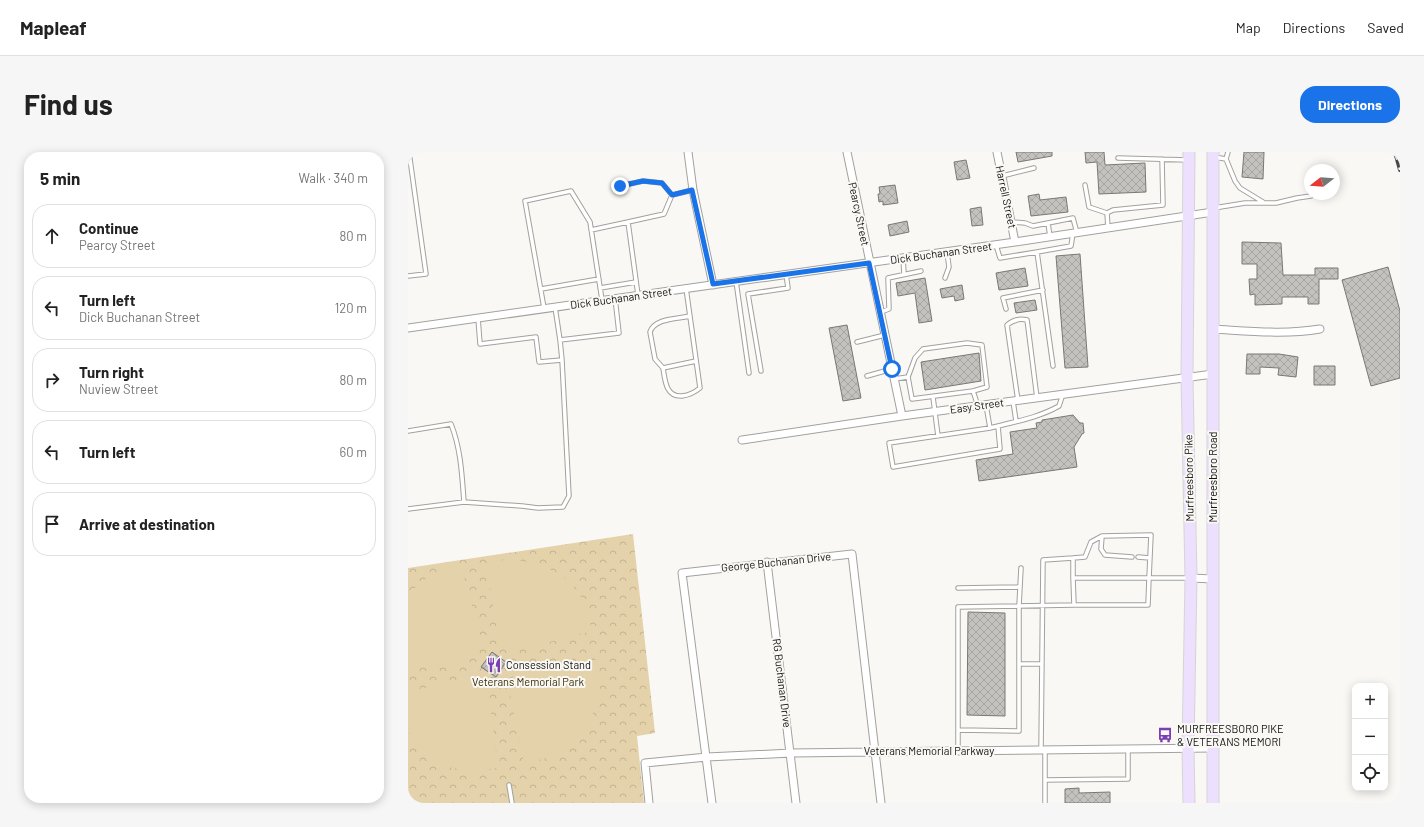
<!DOCTYPE html>
<html lang="en">
<head>
<meta charset="utf-8">
<style>
	body { margin:0; font-family:Barlow,sans-serif; background:#f6f6f6; color:#222 }
	.controls { position:absolute; right:12px; bottom:12px; display:grid; overflow:hidden; border-radius:8px; box-shadow:0 2px 10px #0003 }
	.controls button { width:36px; height:36px; display:grid; place-items:center; padding:0; border:0; border-bottom:1px solid #e0e0e0; background:#fff; color:#222; font:20px sans-serif }
	.compass { position:absolute; left:896px; top:12px; width:36px; height:36px; border-radius:50%; background:#fff; box-shadow:0 2px 10px #0003; rotate:253deg }
	.stop { position:absolute; width:12px; height:12px; margin:-9px; border:3px solid #1a73e8; border-radius:50%; background:#fff }
	.stop.end { background:#1a73e8; border-color:#fff; box-shadow:0 1px 4px #0008 }
	.list { margin:0; padding:0; list-style:none }
	h2 { display:flex; justify-content:space-between; align-items:center; height:52px; margin:0; padding:0 16px; font-size:17px }
	h2 small { font-size:13px; font-weight:400; color:#767676 }
	.list li { display:grid; grid-template-columns:26px 1fr auto; gap:12px; align-items:center; box-sizing:border-box; height:64px; margin:0 8px 8px; padding:0 8px; border:1px solid #e0e0e0; border-radius:16px }
	.list b { display:block; font-size:15px; white-space:nowrap }
	.list p { margin:0; font-size:13px; white-space:nowrap; color:#767676 }
	.list em { font-size:13px; font-style:normal; color:#767676 }
	.icon { flex:none; width:22px; height:22px; fill:none; stroke:currentColor; stroke-width:2; stroke-linecap:round; stroke-linejoin:round }
	.map { position:relative; flex:none; width:992px; height:651px; overflow:hidden; border-radius:16px }
	header { display:flex; align-items:center; gap:24px; box-sizing:border-box; height:56px; padding:0 20px; background:#fff; border-bottom:1px solid #e0e0e0 }
	header strong { font-size:19px }
	nav { display:flex; gap:22px; margin-inline-start:auto; font-size:14px }
	.intro { display:flex; align-items:center; justify-content:space-between; box-sizing:border-box; height:96px; padding:0 24px }
	h1 { margin:0; font-size:28px }
	.button { padding:10px 18px; border-radius:16px; background:#1a73e8; color:#fff; font-size:14px; font-weight:700 }
	main { display:flex; gap:24px; padding:0 24px }
	aside { flex:1; background:#fff; border-radius:16px; box-shadow:0 2px 10px #0003 }
	.map>svg:first-child { display:block }
</style>
</head>
<body>
<header>
<strong>Mapleaf</strong>
<nav><a>Map</a><a>Directions</a><a>Saved</a></nav>
</header>
<div class="intro"><h1>Find us</h1><a class="button">Directions</a></div>
<main>
<aside>
<h2>5 min<small>Walk · 340 m</small></h2>
<ul class="list">
<li><svg class="icon" aria-label="ahead" viewBox="0 0 24 24"><path d="M12 20V5M6 11l6-6 6 6"/></svg><div><b>Continue</b><p>Pearcy Street</p></div><em>80 m</em></li>
<li><svg class="icon" aria-label="left" viewBox="0 0 24 24"><path d="M17 20v-9H6M10 6l-5 5 5 5"/></svg><div><b>Turn left</b><p>Dick Buchanan Street</p></div><em>120 m</em></li>
<li><svg class="icon" aria-label="right" viewBox="0 0 24 24"><path d="M7 20v-9h11M14 6l5 5-5 5"/></svg><div><b>Turn right</b><p>Nuview Street</p></div><em>80 m</em></li>
<li><svg class="icon" aria-label="left" viewBox="0 0 24 24"><path d="M17 20v-9H6M10 6l-5 5 5 5"/></svg><div><b>Turn left</b></div><em>60 m</em></li>
<li><svg class="icon" aria-label="arrive" viewBox="0 0 24 24"><path d="M6 21V4h12l-3 4 3 4H6"/></svg><div><b>Arrive at destination</b></div></li>
</ul>
</aside>
<div class="map">
<svg width="992" height="651" viewBox="0 0 992 651">
	<defs>
		<pattern id="park-crowns" width="20" height="18" patternUnits="userSpaceOnUse"><rect width="20" height="18" fill="#e4d2ab"/><path d="M2 6a3 3 0 1 1 6 0M12 15a3 3 0 1 1 6 0" fill="none" stroke="#c3b392"/></pattern>
		<pattern id="building-cross-hatch" width="8" height="8" patternUnits="userSpaceOnUse"><rect width="8" height="8" fill="#c4c2be"/><path d="M0 0l8 8M0 8l8-8" fill="none" stroke="#a8a6a2"/></pattern>
	</defs>
	<rect width="100%" height="100%" fill="#f9f8f4"/>
	<path fill="url(#park-crowns)" d="M225 382 247 581 229 584 236 651H0V416Z"/>
	<path fill="#e4d2ab" d="M99 407C131 410 165 421 177 454 180 462 182 471 184 479L106 499 91 488 78 412Z
		M53 414 74 491 63 507 0 518V443C19 423 28 420 53 414Z
		M188 508C189 515 192 523 192 530 192 560 170 596 141 605 133 608 124 609 116 611L100 532 111 517Z
		M64 526 80 536 90 616 64 619 44 616 26 607 12 594 0 579V540Z"/>
	<path fill="url(#building-cross-hatch)" stroke="#7a7875" d="M608 0H644V4L610 10Z
		M677 0H696L697 13 737 11 738 40 691 42 689 10 678 11Z
		M836 0H856L855 27 834 25Z
		M558 8 562 26 549 28 546 10Z
		M487 33 490 51 475 53V49L471 50 470 42H472L471 35Z
		M631 42 632 48 658 45 660 60 623 64 620 44Z
		M573 55 575 73 564 74 562 57Z
		M499 69 501 80 482 84 480 73Z
		M834 90 873 91 875 123H907V116H930V127H911V152H900V145H874V152L847 153V142L842 143 841 127H849V112H834Z
		M672 102 680 215 657 216 648 104Z
		M980 115 992 159V226L963 234 934 128Z
		M617 116 620 134 591 138 588 121Z
		M517 126 524 169 511 171 507 141 490 144 488 131Z
		M554 133 556 147 547 149 546 144 534 146 532 137Z
		M627 148 629 158 608 161 606 151Z
		M439 173 453 246 435 249 421 176Z
		M571 201 573 229 517 238 513 210Z
		M839 202H871L890 205 888 225 870 223 871 216 852 215V222H838Z
		M906 214H927V233H906Z
		M665 263 672 271H675L676 281 674 282 666 295 669 315 571 329 568 308 605 302 602 280 629 276 628 271 634 270V268Z
		M560 460 597 461V564L559 563Z
		M84 500 98 510 88 525 73 515Z
		M671 636V641L702 640V651H657V637Z"/>
	<g fill="none" stroke-linecap="round" stroke-linejoin="round">
		<g stroke="#a2a19d" stroke-width="5.5">
			<path id="lane" d="M806 5 818 7 827 29 832 36 855 50
				M710 6 780 8
				M818 7 820 0
				M594 24 626 16
				M677 33 681 55 699 61
				M212 34 235 29 254 31 264 43
				M806 56 837 51H868L889 46 903 44
				M603 70 617 71 625 74 640 71
				M700 76 699 61 705 58 755 53 754 7
				M183 78 220 70
				M642 85 640 71 665 66 669 81
				M588 93 592 106 629 100
				M495 106 496 122
				M0 124 18 122 1 0
				M537 126 541 115 539 100
				M328 129 341 221
				M192 136 228 130
				M278 136 292 236C286 241 282 243 274 244 258 245 257 229 255 216L288 209
				M133 137 191 127
				M230 143 220 70 256 62 264 43 285 38
				M147 155 152 188 211 181 207 146
				M136 156 117 49 163 39 182 70 194 148
				M598 157 595 146 635 138
				M473 160 481 157 480 126 513 119
				M70 166 72 192 128 185 131 210 154 208 152 188
				M449 190 477 183
				M645 214 629 100 663 94 665 81
				M255 216 247 207 242 180C247 166 269 167 282 164
				M353 219 340 142 380 136 378 122
				M459 224 484 217
				M486 227 500 225 504 247 565 239 579 235 574 193 559 191 515 197 507 206 500 225
				M565 239 570 254
				M525 245 530 284
				M605 249 608 269
				M610 249 599 173C605 168 611 166 619 168L620 175 629 246
				M578 253 582 276
				M590 274 592 297 485 315 481 291 582 276C605 270 630 266 651 254L655 242
				M0 279 43 272C53 297 54 324 56 350L0 357
				M56 350 114 354 130 356 155 355 161 344 154 208
				M694 384 693 397 697 403 724 405
				M730 405 742 406
				M665 426V406L677 405 683 390 694 384 743 383 741 426H782
				M550 436 612 435
				M611 512H634
				M550 578 611 579V454L613 416
				M633 598 635 408 665 406
				M550 599V455L666 453H740L741 426H665L666 453
				M637 628 720 627V597
				M101 633 104 651
				M637 651V598"/>
		</g>
		<g stroke="#a2a19d" stroke-width="9">
			<path id="street" d="M280 0 285 38 305 133
				M439 0 494 264
				M589 0 607 90
				M0 176 607 90 805 60
				M805 177C841 179 876 183 912 177
				M334 288 494 264 805 222
				M359 410 388 651
				M783 426 805 427
				M241 651 237 611 299 605 383 601 805 596
				M304 651 274 421 444 402 473 651"/>
		</g>
		<g stroke="#d5d4d4" stroke-width="13">
			<path id="primary" d="M805 0V651
				M781 651 780 596 783 426 779 226 781 0"/>
		</g>
		<use href="#lane" stroke="#fff" stroke-width="3.5"/>
		<use href="#street" stroke="#fff" stroke-width="7"/>
		<use href="#primary" stroke="#ede0fe" stroke-width="11"/>
		<g stroke="#484745" stroke-width="4">
			<path id="rail" d="M987 0 992 18"/>
		</g>
		<use href="#rail" stroke="#f9f8f4" stroke-width="2.5" stroke-dasharray="8" stroke-linecap="butt"/>
	</g>
	<g fill="none" stroke-linecap="round" stroke-linejoin="round">
		<path stroke="#1a73e8" stroke-width="5" d="M212 34 235 29 254 31 264 43 284 38 305 132 461 111 484 217"/>
	</g>
	<defs>
		<g id="restaurant-bare" transform="scale(1.2)"><path d="M-5-6h1v4h1v-4h1v4h1v-4h1v5L-1.5 .5V6h-2V.5L-5-1ZM5-6V6H3V1.5H1.5Q1.5-4 5-6Z" fill="#7b3eb3" stroke="#f9f8f4" stroke-width="2.5" paint-order="stroke"/></g>
		<g id="bus-bare" transform="scale(1.2)"><path d="M-5-6H5V4H4V6H2V4H-2V6H-4V4H-5ZM-3.5-4V0h7V-4ZM-3.5 1.2v1.5H-2V1.2ZM2 1.2v1.5H3.5V1.2Z" fill="#7b3eb3" stroke="#f9f8f4" stroke-width="2.5" paint-order="stroke"/></g>
	</defs>
	<g fill-rule="evenodd">
		<use href="#restaurant-bare" x="86" y="513"/>
		<use href="#bus-bare" x="757" y="583"/>
	</g>
	<g text-anchor="middle" stroke-width="4" stroke-linejoin="round" paint-order="stroke">
		<g font-size="11" fill="#131211" stroke="#f9f8f4">
			<text transform="translate(598 45) rotate(78)" y="4">Harrell Street</text>
			<text transform="translate(451 62) rotate(78)" y="4">Pearcy Street</text>
			<text transform="translate(533 101) rotate(-8)" y="4">Dick Buchanan Street</text>
			<text transform="translate(213 146) rotate(-8)" y="4">Dick Buchanan Street</text>
			<text transform="translate(569 254) rotate(-8)" y="4">Easy Street</text>
			<text transform="translate(805 325) rotate(-90)" y="4">Murfreesboro Road</text>
			<text transform="translate(781 326) rotate(-91)" y="4">Murfreesboro Pike</text>
			<text transform="translate(368 410) rotate(-6)" y="4">George Buchanan Drive</text>
			<text transform="translate(374 531) rotate(83)" y="4">RG Buchanan Drive</text>
			<text x="521" y="603">Veterans Memorial Parkway</text>
		</g>
		<g font-size="11" fill="#131211" stroke="#f9f8f4" text-anchor="start">
			<text x="98" y="517">Consession Stand</text>
			<text x="769" y="581">MURFREESBORO PIKE<tspan x="769" dy="13">&amp; VETERANS MEMORI</tspan></text>
		</g>
		<g font-size="11" fill="#392b07" stroke="#f9f8f4">
			<text x="120" y="534">Veterans Memorial Park</text>
		</g>
	</g>
</svg>
<div class="controls">
<button>+</button>
<button>−</button>
<button><svg class="icon" aria-label="locate" viewBox="0 0 24 24"><circle cx="12" cy="12" r="6"/><path d="M12 2v4M12 18v4M2 12h4M18 12h4"/></svg></button>
</div>
<svg class="compass" viewBox="-18 -18 36 36"><path d="M0-13l5 13h-10z" fill="#e53935"/><path d="M0 13l5-13h-10z" fill="#767676"/></svg>
<div class="stop" style="left:484px;top:217px"></div>
<div class="stop end" style="left:212px;top:34px"></div>
</div>
</main>
</body>
</html>
